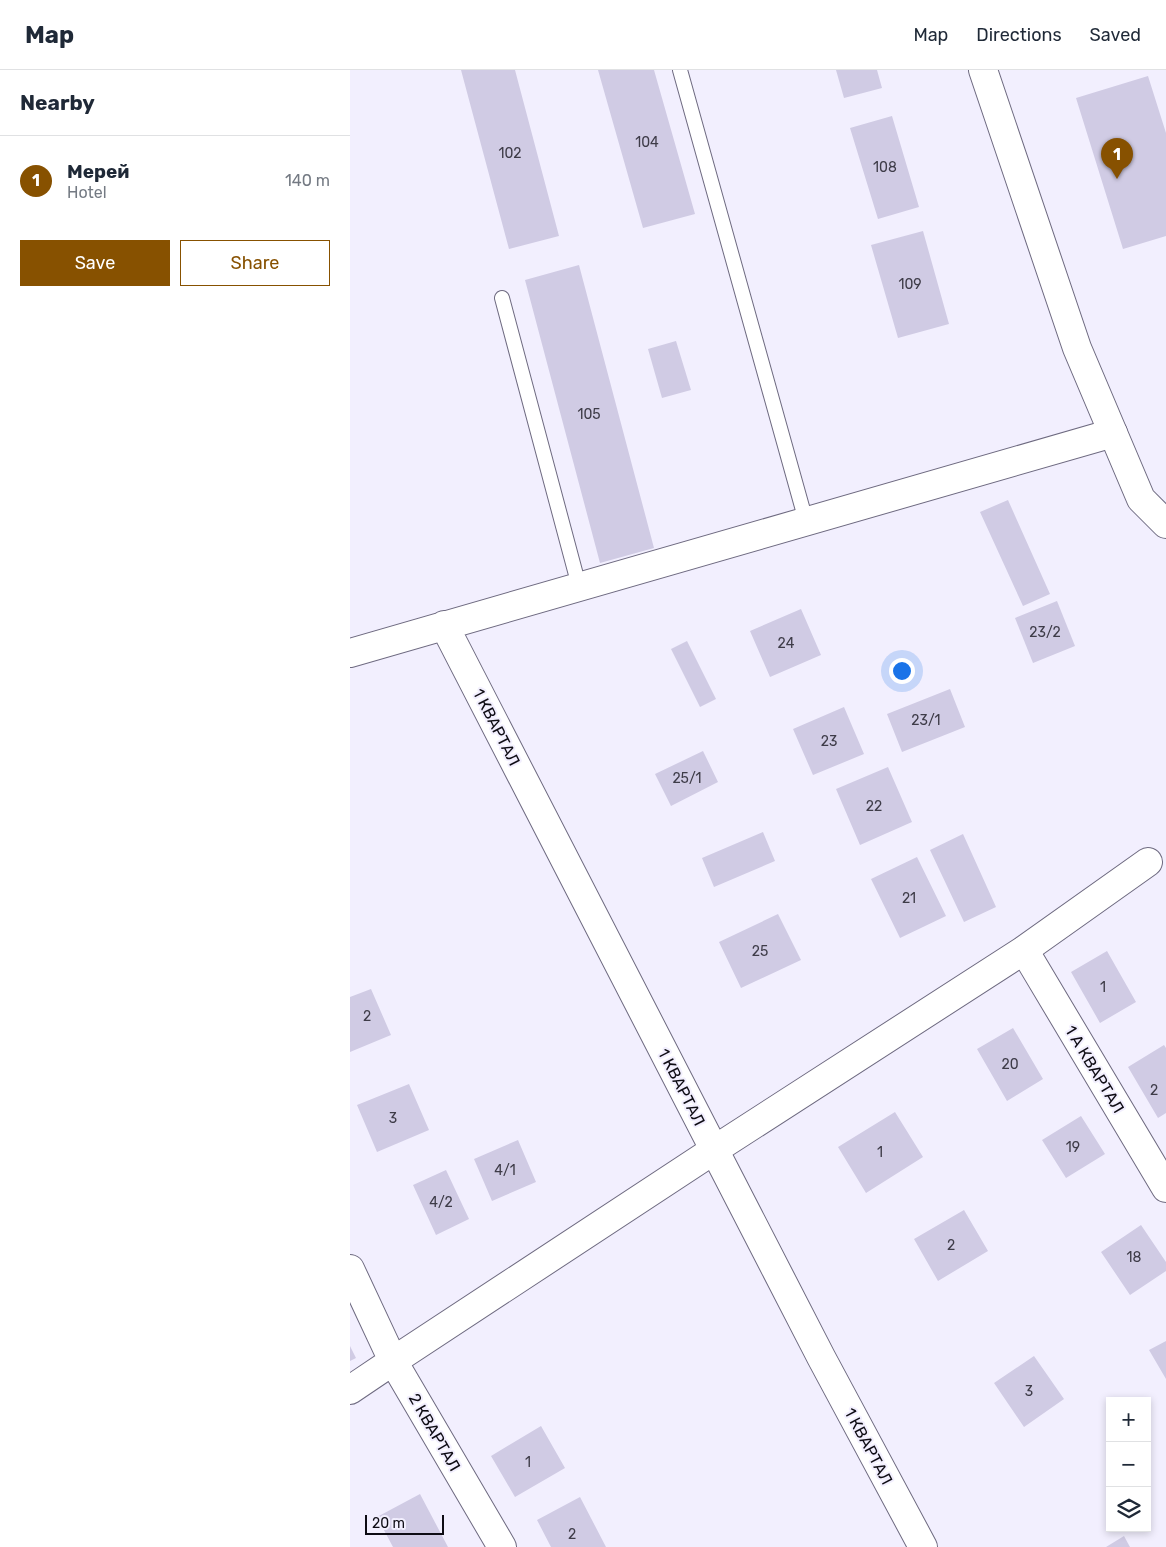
<!DOCTYPE html>
<html lang="en">
<head>
<meta charset="utf-8">
<style>
	body { margin:0; font-family:Rubik,sans-serif; background:#f2f2f3; color:#1f2937 }
	.controls { position:absolute; right:15px; bottom:15px; display:grid; overflow:hidden; border-radius:0px; box-shadow:0 2px 8px #0003 }
	.controls button { width:45px; height:45px; display:grid; place-items:center; padding:0; border:0; border-bottom:1px solid #e0e1e3; background:#fff; color:#1f2937; font:25px sans-serif }
	.scale { position:absolute; left:15px; bottom:12px; width:79px; box-sizing:border-box; padding-left:5px; border:2px solid #0e0c14; border-top:0; font-size:14px; line-height:18px; white-space:nowrap; color:#0e0c14; -webkit-text-stroke:4px #f2effe; paint-order:stroke }
	.you { position:absolute; left:551px; top:600px; width:18px; height:18px; margin:-12px; border:4px solid #fff; border-radius:50%; background:#1a73e8; box-shadow:0 0 0 8px #1a73e833 }
	.badge { display:grid; place-items:center; width:32px; height:32px; border-radius:50%; background:#875100; color:#fff; font-size:16px; font-weight:700 }
	.pin { position:absolute; translate:-50% -41px; filter:drop-shadow(0 1px 2px #0008) }
	.pin::after { content:''; position:absolute; top:26px; width:18px; height:15px; background:inherit; clip-path:polygon(0 0,100% 0,50% 100%) }
	.list { margin:0; padding:0; list-style:none }
	h2 { display:flex; justify-content:space-between; align-items:center; height:65px; margin:0; padding:0 20px; font-size:21px }
	h2 small { font-size:16px; font-weight:400; color:#747a83 }
	.list li { display:grid; grid-template-columns:32px 1fr auto; gap:15px; align-items:center; box-sizing:border-box; height:90px; padding:0 20px; border-top:1px solid #e0e1e3 }
	.list b { display:block; font-size:19px; white-space:nowrap }
	.list p { margin:0; font-size:16px; white-space:nowrap; color:#747a83 }
	.list em { font-size:16px; font-style:normal; color:#747a83 }
	.actions { display:flex; gap:10px; padding:15px 20px }
	.actions a { flex:1; padding:11px 0; border:1px solid #875100; border-radius:0px; text-align:center; font-size:18px; color:#875100 }
	.actions .main { background:#875100; color:#fff }
	.icon { flex:none; width:28px; height:28px; fill:none; stroke:currentColor; stroke-width:2; stroke-linecap:round; stroke-linejoin:round }
	.map { position:relative; flex:none; width:816px; height:1477px; overflow:hidden }
	header { display:flex; align-items:center; gap:30px; box-sizing:border-box; height:70px; padding:0 25px; background:#fff; border-bottom:1px solid #e0e1e3 }
	header strong { font-size:24px }
	nav { display:flex; gap:28px; margin-inline-start:auto; font-size:18px }
	main { display:flex }
	aside { flex:1; background:#fff }
	.map>svg:first-child { display:block }
</style>
</head>
<body>
<header>
<strong>Map</strong>
<nav><a>Map</a><a>Directions</a><a>Saved</a></nav>
</header>
<main>
<aside>
<h2>Nearby<small></small></h2>
<ul class="list">
<li><span class="badge">1</span><div><b>Мерей</b><p>Hotel</p></div><em>140 m</em></li>
</ul>
<div class="actions"><a class="main">Save</a><a>Share</a></div>
</aside>
<div class="map">
<svg width="816" height="1477" viewBox="0 0 816 1477">
	<rect width="100%" height="100%" fill="#f2effe"/>
	<path fill="#d0cbe4" d="M111 0H165L209 166 159 179Z
		M248 0H304L345 144 293 158Z
		M486 0H527L532 18 494 28Z
		M798 6 816 63V166L773 179 726 28Z
		M542 46 569 137 528 149 500 58Z
		M573 161 599 254 548 268 521 175Z
		M229 195 304 478 250 493 175 210Z
		M326 271 341 320 312 328 298 279Z
		M658 430 700 524 673 536 630 442Z
		M707 531 725 576 683 593 665 548Z
		M451 539 471 585 420 607 400 561Z
		M337 571 366 629 350 637 321 579Z
		M600 619 615 657 552 682 537 644Z
		M494 637 514 684 463 705 443 659Z
		M353 681 368 712 321 736 305 704Z
		M538 697 562 752 510 775 486 719Z
		M413 762 425 791 364 817 352 788Z
		M613 764 646 837 614 852 580 780Z
		M567 787 596 846 550 868 521 809Z
		M428 844 451 890 391 918 369 872Z
		M757 881 786 932 750 953 721 902Z
		M21 919 41 965 0 982V927Z
		M663 958 693 1009 657 1031 627 979Z
		M814 975 816 978V1043L808 1048 778 997Z
		M59 1014 79 1060 27 1082 7 1035Z
		M545 1042 573 1087 516 1123 488 1077Z
		M731 1046 755 1084 716 1108 692 1070Z
		M168 1070 186 1112 142 1131 124 1089Z
		M96 1100 119 1149 86 1165 63 1115Z
		M614 1140 638 1181 588 1211 564 1169Z
		M791 1155 816 1192V1201L780 1225 751 1182Z
		M816 1271V1309L799 1280Z
		M0 1276 6 1288 0 1291Z
		M684 1286 714 1329 674 1357 644 1313Z
		M191 1356 215 1398 165 1427 141 1386Z
		M70 1424 98 1477H43L27 1447Z
		M230 1427 256 1477H201L187 1450Z
		M774 1466 780 1477H756Z"/>
	<g fill="none" stroke-linecap="round" stroke-linejoin="round">
		<g stroke="#6e6a80" stroke-width="16">
			<path id="service" d="M330 0 456 451
				M152 228 229 516"/>
		</g>
		<g stroke="#6e6a80" stroke-width="30">
			<path id="minor" d="M94 555 471 1287 573 1477
				M0 583 763 363
				M674 880 816 1118
				M0 1199 43 1291 364 1080 674 880 798 792
				M0 1320 43 1291 152 1477"/>
		</g>
		<g stroke="#6e6a80" stroke-width="30">
			<path id="tertiary" d="M633 0 727 278 791 429 816 454"/>
		</g>
		<use href="#service" stroke="#fff" stroke-width="14"/>
		<use href="#minor" stroke="#fff" stroke-width="28"/>
		<use href="#tertiary" stroke="#fff" stroke-width="28"/>
	</g>
	<g text-anchor="middle" stroke-width="4" stroke-linejoin="round" paint-order="stroke">
		<g font-size="14" fill="#3e3c48">
			<text x="297" y="77">104</text>
			<text x="160" y="88">102</text>
			<text x="535" y="102">108</text>
			<text x="560" y="219">109</text>
			<text x="239" y="349">105</text>
			<text x="695" y="567">23/2</text>
			<text x="436" y="578">24</text>
			<text x="576" y="655">23/1</text>
			<text x="479" y="676">23</text>
			<text x="337" y="713">25/1</text>
			<text x="524" y="741">22</text>
			<text x="559" y="833">21</text>
			<text x="410" y="886">25</text>
			<text x="753" y="922">1</text>
			<text x="17" y="951">2</text>
			<text x="660" y="999">20</text>
			<text x="804" y="1025">2</text>
			<text x="43" y="1053">3</text>
			<text x="723" y="1082">19</text>
			<text x="530" y="1087">1</text>
			<text x="155" y="1105">4/1</text>
			<text x="91" y="1137">4/2</text>
			<text x="601" y="1180">2</text>
			<text x="784" y="1192">18</text>
			<text x="679" y="1326">3</text>
			<text x="178" y="1397">1</text>
			<text x="222" y="1469">2</text>
		</g>
		<g font-size="16" fill="#0e0c14" stroke="#f2effe">
			<text transform="translate(147 657) rotate(63)" y="6">1 КВАРТАЛ</text>
			<text transform="translate(745 999) rotate(59)" y="6">1 А КВАРТАЛ</text>
			<text transform="translate(332 1017) rotate(63)" y="6">1 КВАРТАЛ</text>
			<text transform="translate(85 1362) rotate(60)" y="6">2 КВАРТАЛ</text>
			<text transform="translate(519 1376) rotate(62)" y="6">1 КВАРТАЛ</text>
		</g>
	</g>
</svg>
<div class="controls">
<button>+</button>
<button>−</button>
<button><svg class="icon" aria-label="layers" viewBox="0 0 24 24"><path d="M12 4l9 5-9 5-9-5zM3 14l9 5 9-5"/></svg></button>
</div>
<div class="scale">20 m</div>
<div class="you"></div>
<div class="pin badge" style="left:767px;top:109px">1</div>
</div>
</main>
</body>
</html>
